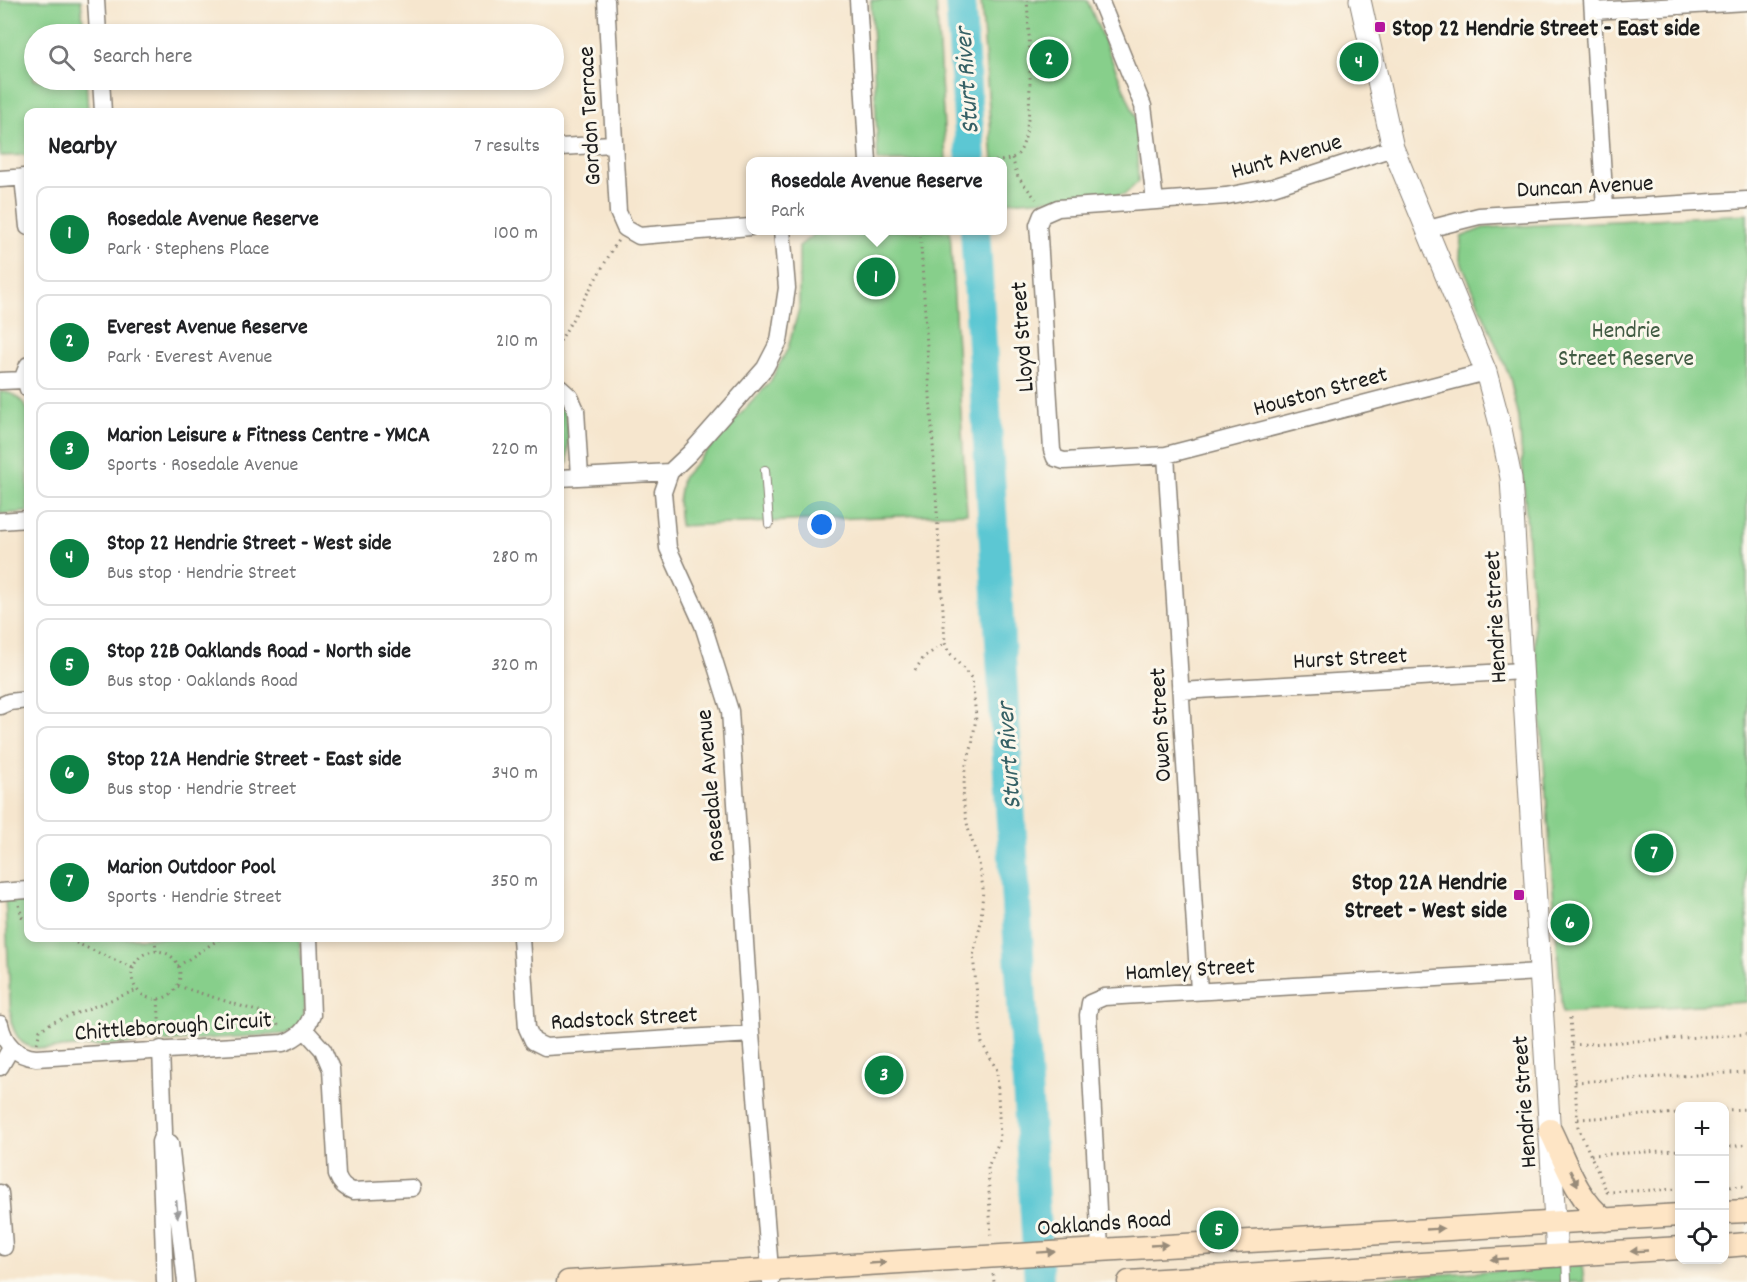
<!DOCTYPE html>
<html lang="en">
<head>
<meta charset="utf-8">
<style>
	body { margin:0; font-family:Dekko,sans-serif; background:#f2f2f2; color:#202124 }
	.controls { position:absolute; right:18px; bottom:18px; display:grid; overflow:hidden; border-radius:12px; box-shadow:0 3px 9px #0003 }
	.controls button { width:54px; height:54px; display:grid; place-items:center; padding:0; border:0; border-bottom:2px solid #e0e0e0; background:#fff; color:#202124; font:30px sans-serif }
	.you { position:absolute; left:822px; top:525px; width:21px; height:21px; margin:-15px; border:4px solid #fff; border-radius:50%; background:#1a73e8; box-shadow:0 0 0 9px #1a73e833 }
	.badge { display:grid; place-items:center; width:39px; height:39px; border-radius:50%; background:#0b8043; color:#fff; font-size:20px; font-weight:700 }
	.pin { position:absolute; translate:-50% -50%; border:3px solid #fff; box-shadow:0 2px 6px #0006 }
	.popup { position:absolute; left:746px; top:157px; width:261px; height:78px; box-sizing:border-box; display:grid; place-content:center; border-radius:12px; background:#fff; filter:drop-shadow(0 2px 4px #0005); font-size:20px; white-space:nowrap; color:#757577 }
	.popup b { font-size:22px; color:#202124 }
	.popup::after { content:''; position:absolute; left:50%; top:100%; margin-left:-12px; border:12px solid transparent; border-top-color:#fff }
	.list { margin:0; padding:0; list-style:none }
	h2 { display:flex; justify-content:space-between; align-items:center; height:78px; margin:0; padding:0 24px; font-size:26px }
	h2 small { font-size:20px; font-weight:400; color:#757577 }
	.list li { display:grid; grid-template-columns:39px 1fr auto; gap:18px; align-items:center; box-sizing:border-box; height:96px; margin:0 12px 12px; padding:0 12px; border:2px solid #e0e0e0; border-radius:12px }
	.list b { display:block; font-size:22px; white-space:nowrap }
	.list p { margin:0; font-size:20px; white-space:nowrap; color:#757577 }
	.list em { font-size:20px; font-style:normal; color:#757577 }
	.icon { flex:none; width:33px; height:33px; fill:none; stroke:currentColor; stroke-width:2; stroke-linecap:round; stroke-linejoin:round }
	.map { position:relative; flex:none; width:1747px; height:1282px; overflow:hidden }
	.search { position:absolute; background:#fff; box-shadow:0 3px 9px #0003; left:24px; top:24px; width:540px; height:66px; display:flex; align-items:center; gap:15px; box-sizing:border-box; padding:0 21px; border-radius:33px; color:#757577; font-size:22px }
	.panel { position:absolute; background:#fff; box-shadow:0 3px 9px #0003; left:24px; top:108px; width:540px; height:834px; border-radius:12px }
	.map>svg:first-child { display:block }
</style>
</head>
<body>
<div class="map">
<svg width="1747" height="1282" viewBox="0 0 1747 1282">
	<rect width="100%" height="100%" fill="#fbf7ec"/>
	<filter id="ink" filterUnits="userSpaceOnUse"><feTurbulence type="fractalNoise" baseFrequency=".0167" numOctaves="2"/><feDisplacementMap in="SourceGraphic" scale="12" xChannelSelector="R" yChannelSelector="G"/><feConvolveMatrix kernelMatrix="1 2 1 2 8 2 1 2 1" color-interpolation-filters="sRGB"/></filter>
	<filter id="wash" filterUnits="userSpaceOnUse"><feTurbulence type="fractalNoise" baseFrequency=".008" numOctaves="4" result="noise"/><feDisplacementMap in="SourceGraphic" scale="24" xChannelSelector="R" yChannelSelector="G"/><feGaussianBlur stdDeviation="1.35" result="paint"/><feColorMatrix in="noise" values="0 0 0 0 0 0 0 0 0 0 0 0 0 0 0 0 0 1.4 0 .05"/><feComposite in="paint" operator="in"/></filter>
	<g filter="url(#wash)">
		<rect width="100%" height="100%" fill="#f6e6ce"/>
		<path fill="#87cf8b" stroke="#527654" stroke-width="1.5" d="M0 0H81L84 34H34V80H86L88 112H28V155L0 156Z
			M871 0H936L946 161H878Z
			M981 0H1087L1136 118 1138 182 1124 195 1002 202V162L993 161Z
			M1747 214V1002L1562 1013 1519 418 1510 378 1460 259 1461 237 1483 228Z
			M852 230 950 231 967 513 680 526 678 501 682 478 770 382 788 348 799 309V246L816 233Z
			M0 392C13 391 23 400 28 411V512L0 514Z
			M560 404C572 417 567 445 568 462L560 471Z
			M28 895V938H299C301 957 311 1008 300 1023 296 1028 291 1031 285 1034L45 1049C23 1047 18 1043 11 1022L5 896Z
			M1582 1265 1584 1282H1322Z"/>
		<g fill="none" stroke-linecap="round" stroke-linejoin="round">
			<path stroke="#5bc7d3" stroke-width="30" d="M960 0 971 162
				M975 230 1039 1282"/>
		</g>
	</g>
	<g filter="url(#ink)">
		<g fill="none" stroke-linecap="round" stroke-linejoin="round">
			<g stroke="#898175" stroke-width="10">
				<path id="service" d="M765 470 769 524
					M1566 1255 1567 1282"/>
			</g>
			<g stroke="#898175" stroke-width="19">
				<path id="minor" d="M96 0 98 34
					M606 0 618 212 625 228 639 236 750 227
					M858 0 868 162
					M1100 0 1143 106 1155 201
					M1592 0 1605 208
					M1593 11 1747 2
					M101 80 103 112
					M560 147 613 144
					M1393 148 1273 187 1226 196 1058 208 1042 215 1038 225 1039 237 1052 450 1055 458 1064 461 1166 455 1486 372
					M23 177 28 227
					M0 179 28 177
					M1428 229 1479 216 1747 200
					M28 365 24 375 28 389
					M0 381 24 380
					M560 388 570 397 576 410 580 477
					M1166 455 1199 991
					M560 478 670 472
					M0 521 28 519
					M1181 691 1522 671
					M0 706 9 702 28 700
					M0 892 28 890
					M521 938 527 1028 533 1041 545 1047 751 1034
					M0 1024C4 1044 16 1056 36 1058L283 1043C298 1038 306 1030 312 1015L309 938
					M305 1030 323 1050 331 1069 337 1175C340 1183 344 1188 353 1191L412 1188
					M161 1049 164 1132 160 1142 165 1282
					M0 1067 11 1048
					M170 1143 186 1282
					M0 1193 4 1247
					M1100 1249 1088 1015 1090 1003 1104 997 1540 972
					M771 1282 751 1034 730 711 703 625 668 548 663 492 670 472 690 453 765 368 779 341 787 288 782 230"/>
			</g>
			<g stroke="#898175" stroke-width="23">
				<path id="tertiary" d="M1360 0 1393 148 1486 372 1500 424 1511 478 1557 1256"/>
			</g>
			<g stroke="#898175" stroke-width="25">
				<path id="secondary" d="M1550 1130C1565 1160 1577 1200 1605 1220
					M1724 1212 1747 1211
					M1724 1246 1747 1244
					M568 1282 1680 1215
					M1129 1282 1680 1248"/>
			</g>
			<path stroke="#898175" stroke-width="3" stroke-dasharray="1.5 4.5" stroke-linecap="butt" d="M1012 158 1018 177 1036 199
				M977 162C989 161 1009 163 1018 154 1036 133 1029 29 1027 0
				M920 230 945 643 948 651 972 679 976 717 972 746 965 768 963 801 968 828 979 863 983 888 981 922 973 956 982 1043 997 1070 1000 1139 988 1167 991 1238
				M560 341 618 240
				M915 670 924 657 945 643
				M19 905 22 917 28 921
				M65 938 133 968
				M155 938 156 951
				M132 975a24 24 0 1 1 48 0a24 24 0 1 1-48 0Z
				M178 966 221 938
				M178 986 266 1014 275 1020 279 1027
				M158 999 160 1033
				M1570 1018 1578 1127 1607 1192 1680 1189
				M37 1043 40 1030 51 1023 137 990
				M1572 1045 1747 1034
				M1575 1082 1747 1072
				M1724 1110 1747 1109
				M1578 1119 1680 1113
				M1724 1147 1747 1145
				M1591 1155 1680 1150
				M1724 1187 1747 1186
				M993 1274 994 1282"/>
			<use href="#service" stroke="#fff" stroke-width="8"/>
			<use href="#minor" stroke="#fff" stroke-width="16"/>
			<use href="#tertiary" stroke="#fff" stroke-width="21"/>
			<use href="#secondary" stroke="#fee5c5" stroke-width="22"/>
		</g>
		<defs><path id="oneway-solid" d="M-6-.8H1V-3.2L6.5 0L1 3.2V.8H-6Z" transform="scale(1.5)"/></defs>
		<g fill="#988b79">
			<use href="#oneway-solid" transform="translate(1574 1178) rotate(63)"/>
			<use href="#oneway-solid" transform="translate(1435 1229) rotate(-3)"/>
			<use href="#oneway-solid" transform="translate(1159 1245) rotate(-3)"/>
			<use href="#oneway-solid" transform="translate(1639 1251) rotate(177)"/>
			<use href="#oneway-solid" transform="translate(1046 1252) rotate(-4)"/>
			<use href="#oneway-solid" transform="translate(1499 1259) rotate(177)"/>
			<use href="#oneway-solid" transform="translate(878 1263) rotate(-3)"/>
		</g>
		<use fill="#999" href="#oneway-solid" transform="translate(177 1209) rotate(84)"/>
	</g>
	<g fill="#b5179e" stroke="#fbf7ec" stroke-width="2">
		<rect x="1374" y="21" width="12" height="12" rx="3"/>
		<rect x="1513" y="889" width="12" height="12" rx="3"/>
	</g>
	<g text-anchor="middle" stroke-width="6" stroke-linejoin="round" paint-order="stroke">
		<g font-size="24" font-weight="bold" fill="#1c1c1c" stroke="#fbf7ec" text-anchor="start">
			<text x="1392" y="35">Stop 22 Hendrie Street - East side</text>
			<text x="1507" y="889" text-anchor="end">Stop 22A Hendrie<tspan x="1507" dy="28">Street - West side</tspan></text>
		</g>
		<g font-size="24" fill="#1c1c1c" stroke="#fbf7ec">
			<text transform="translate(588 116) rotate(-93)" y="8">Gordon Terrace</text>
			<text transform="translate(1286 155) rotate(-16)" y="8">Hunt Avenue</text>
			<text transform="translate(1585 185) rotate(-3)" y="8">Duncan Avenue</text>
			<text transform="translate(1021 337) rotate(-94)" y="8">Lloyd Street</text>
			<text transform="translate(1320 390) rotate(-15)" y="8">Houston Street</text>
			<text transform="translate(1494 617) rotate(-93)" y="8">Hendrie Street</text>
			<text transform="translate(1350 657) rotate(-3)" y="8">Hurst Street</text>
			<text transform="translate(1159 725) rotate(-93)" y="8">Owen Street</text>
			<text transform="translate(709 786) rotate(-95)" y="8">Rosedale Avenue</text>
			<text transform="translate(1190 968) rotate(-3)" y="8">Hamley Street</text>
			<text transform="translate(624 1017) rotate(-3)" y="8">Radstock Street</text>
			<text transform="translate(173 1025) rotate(-4)" y="8">Chittleborough Circuit</text>
			<text transform="translate(1523 1102) rotate(-94)" y="8">Hendrie Street</text>
			<text transform="translate(1104 1222) rotate(-4)" y="8">Oaklands Road</text>
		</g>
		<g font-size="24" fill="#415b43" stroke="#fbf7ec">
			<text x="1626" y="337">Hendrie<tspan x="1626" dy="28">Street Reserve</tspan></text>
		</g>
		<g font-size="26" font-style="italic" fill="#356065" stroke="#fbf7ec">
			<text transform="translate(965 81) rotate(-94)" y="9">Sturt River</text>
			<text transform="translate(1007 756) rotate(-94)" y="9">Sturt River</text>
		</g>
	</g>
</svg>
<div class="controls">
<button>+</button>
<button>−</button>
<button><svg class="icon" aria-label="locate" viewBox="0 0 24 24"><circle cx="12" cy="12" r="6"/><path d="M12 2v4M12 18v4M2 12h4M18 12h4"/></svg></button>
</div>
<div class="you"></div>
<div class="pin badge" style="left:876px;top:277px">1</div>
<div class="popup"><b>Rosedale Avenue Reserve</b>Park</div>
<div class="pin badge" style="left:1049px;top:59px">2</div>
<div class="pin badge" style="left:884px;top:1075px">3</div>
<div class="pin badge" style="left:1359px;top:62px">4</div>
<div class="pin badge" style="left:1219px;top:1230px">5</div>
<div class="pin badge" style="left:1570px;top:923px">6</div>
<div class="pin badge" style="left:1654px;top:853px">7</div>
<div class="search"><svg class="icon" aria-label="search" viewBox="0 0 24 24"><circle cx="10" cy="10" r="6"/><path d="M15 15l6 6"/></svg>Search here</div>
<section class="panel">
<h2>Nearby<small>7 results</small></h2>
<ul class="list">
<li><span class="badge">1</span><div><b>Rosedale Avenue Reserve</b><p>Park · Stephens Place</p></div><em>100 m</em></li>
<li><span class="badge">2</span><div><b>Everest Avenue Reserve</b><p>Park · Everest Avenue</p></div><em>210 m</em></li>
<li><span class="badge">3</span><div><b>Marion Leisure &amp; Fitness Centre - YMCA</b><p>Sports · Rosedale Avenue</p></div><em>220 m</em></li>
<li><span class="badge">4</span><div><b>Stop 22 Hendrie Street - West side</b><p>Bus stop · Hendrie Street</p></div><em>280 m</em></li>
<li><span class="badge">5</span><div><b>Stop 22B Oaklands Road - North side</b><p>Bus stop · Oaklands Road</p></div><em>320 m</em></li>
<li><span class="badge">6</span><div><b>Stop 22A Hendrie Street - East side</b><p>Bus stop · Hendrie Street</p></div><em>340 m</em></li>
<li><span class="badge">7</span><div><b>Marion Outdoor Pool</b><p>Sports · Hendrie Street</p></div><em>350 m</em></li>
</ul>
</section>
</div>
</body>
</html>
